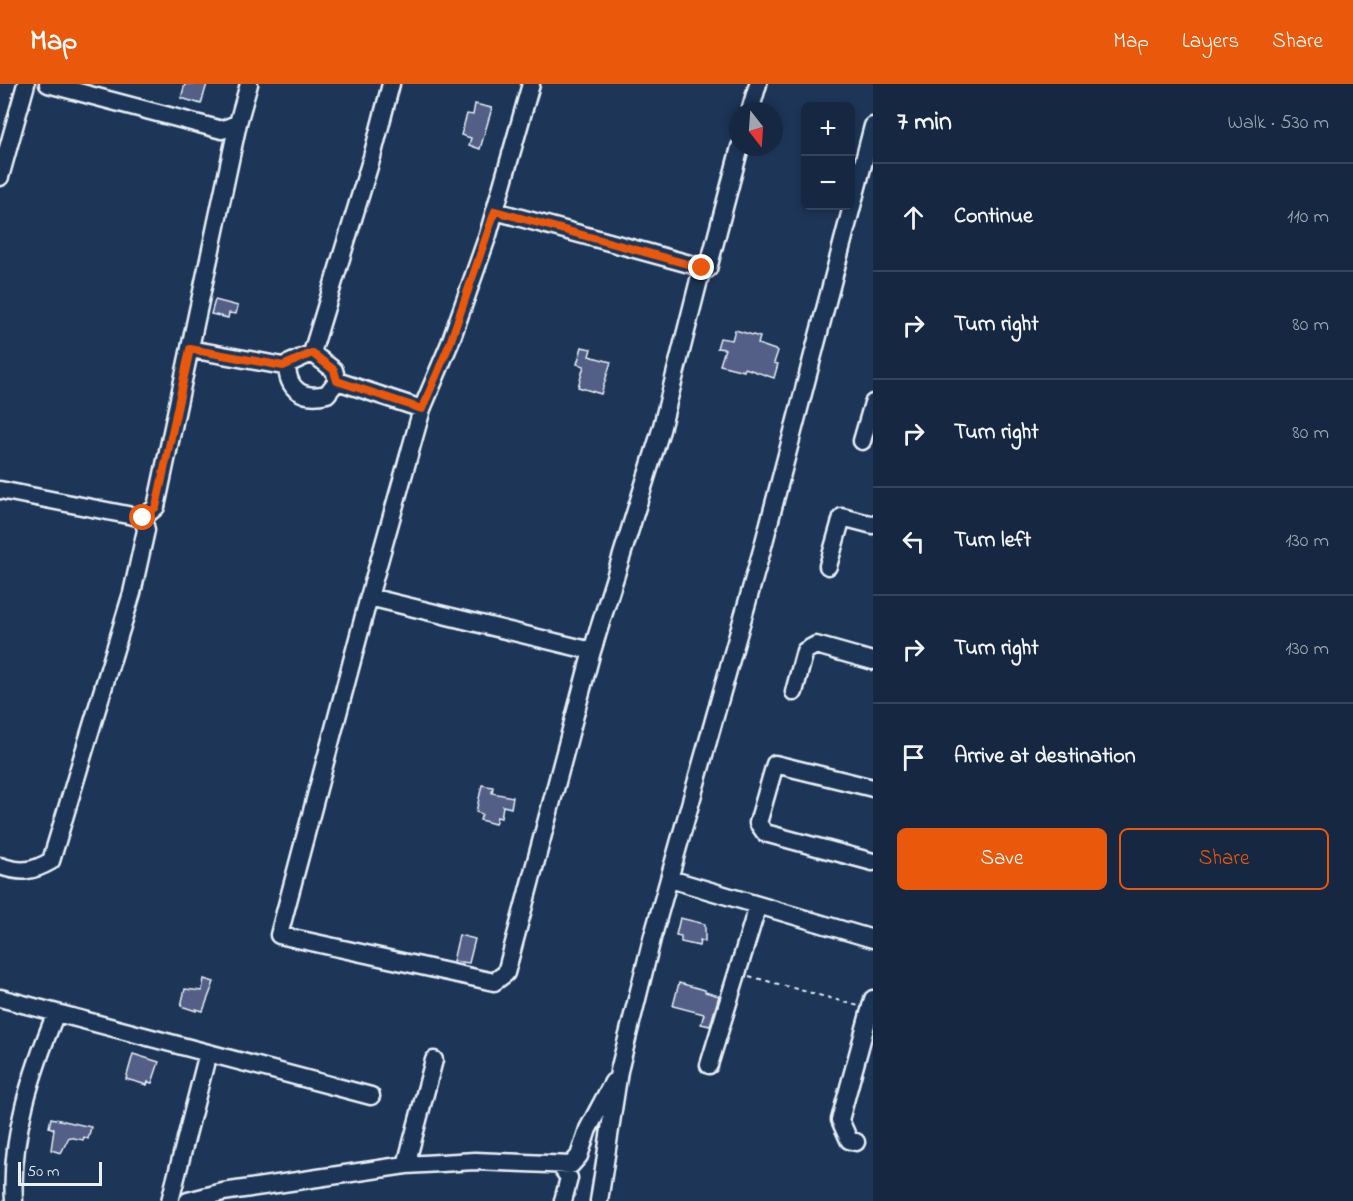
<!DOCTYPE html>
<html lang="en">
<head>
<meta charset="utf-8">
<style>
	body { margin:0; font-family:"Indie Flower",sans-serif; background:#1f3048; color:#f1f3f6 }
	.controls { position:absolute; right:18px; top:18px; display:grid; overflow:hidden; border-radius:9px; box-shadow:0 3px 9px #0003 }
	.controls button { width:54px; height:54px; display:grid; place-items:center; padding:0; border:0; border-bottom:2px solid #35445a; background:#162841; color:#f1f3f6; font:30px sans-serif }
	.compass { position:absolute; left:729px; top:18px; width:54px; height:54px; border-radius:50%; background:#162841; box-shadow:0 3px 9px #0003; rotate:163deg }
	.scale { position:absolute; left:18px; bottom:15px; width:84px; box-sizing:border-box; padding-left:6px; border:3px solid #e8f1f8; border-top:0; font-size:16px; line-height:21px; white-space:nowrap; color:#e8f1f8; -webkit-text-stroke:4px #1d3557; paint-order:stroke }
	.stop { position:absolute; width:18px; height:18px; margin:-14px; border:4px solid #ea580c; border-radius:50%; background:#fff }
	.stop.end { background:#ea580c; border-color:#fff; box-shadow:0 2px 6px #0008 }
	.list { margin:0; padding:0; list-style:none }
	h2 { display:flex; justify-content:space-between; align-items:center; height:78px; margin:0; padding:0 24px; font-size:26px }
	h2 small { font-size:20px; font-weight:400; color:#9ea6b1 }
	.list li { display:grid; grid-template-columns:39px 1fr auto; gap:18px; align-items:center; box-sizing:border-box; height:108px; padding:0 24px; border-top:2px solid #35445a }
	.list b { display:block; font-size:22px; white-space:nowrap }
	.list em { font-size:20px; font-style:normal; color:#9ea6b1 }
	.actions { display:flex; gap:12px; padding:18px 24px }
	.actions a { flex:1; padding:14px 0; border:2px solid #ea580c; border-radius:9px; text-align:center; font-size:21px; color:#ea580c }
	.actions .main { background:#ea580c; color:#fff }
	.icon { flex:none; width:33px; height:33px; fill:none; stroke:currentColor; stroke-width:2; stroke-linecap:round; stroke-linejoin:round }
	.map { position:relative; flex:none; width:873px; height:1117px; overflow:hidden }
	header { display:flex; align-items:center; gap:36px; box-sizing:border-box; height:84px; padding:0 30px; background:#ea580c; color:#fff }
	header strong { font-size:28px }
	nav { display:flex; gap:33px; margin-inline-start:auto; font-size:21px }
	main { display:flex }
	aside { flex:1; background:#162841 }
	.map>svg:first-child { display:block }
</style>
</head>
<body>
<header>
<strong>Map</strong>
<nav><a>Map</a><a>Layers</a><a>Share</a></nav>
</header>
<main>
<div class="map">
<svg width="873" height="1117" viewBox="0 0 873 1117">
	<rect width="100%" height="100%" fill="#1d3557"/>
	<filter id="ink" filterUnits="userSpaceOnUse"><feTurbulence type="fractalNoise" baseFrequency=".0167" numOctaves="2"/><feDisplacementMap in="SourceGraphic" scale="12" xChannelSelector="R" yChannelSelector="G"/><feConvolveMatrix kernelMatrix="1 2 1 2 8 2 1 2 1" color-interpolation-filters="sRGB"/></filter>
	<g filter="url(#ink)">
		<path fill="#525f87" stroke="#e8f1f8" stroke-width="1.5" d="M185 0H207L201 20 181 14Z
			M475 20 492 24 480 65 469 61 471 54 461 51 467 30 473 31Z
			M215 216 238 222 236 230 229 229 228 234 211 230Z
			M735 246 760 253 758 260 778 267 774 279 778 280 774 294 745 284 744 287 720 281 725 265 717 264 720 254 732 256Z
			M582 263 591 265 589 272 611 278 601 310 578 303 584 282 577 280Z
			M482 701 493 703 492 709 513 713 511 724 503 722 501 734 497 733 495 740 480 736 482 730 476 728Z
			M680 834 705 840V858L700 856 699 862 681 858V852L676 851Z
			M459 851 475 855 469 879 453 877Z
			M204 895 214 898 203 927 196 925V927L181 922 185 905 202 907Z
			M679 899 705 906V908L719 912 710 942 701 940 704 930 673 922Z
			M133 970 159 978 152 999 148 998 147 1001 126 995Z
			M51 1034 91 1043 88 1055 84 1053 83 1056 69 1053 61 1069 51 1066 54 1045 49 1043Z"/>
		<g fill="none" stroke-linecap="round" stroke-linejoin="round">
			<g stroke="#e8f1f8" stroke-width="21">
				<path id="minor" d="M48 0 222 46 238 39 249 0
					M750 27 758 0
					M0 93 26 0
					M495 127 708 185 740 63
					M190 265 283 282 312 269 372 73 391 0
					M287 280C287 306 303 316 327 310L337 297 334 286 312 269
					M337 297 422 325 450 259 488 151 531 0
					M422 325 369 513 592 567 661 346 702 184
					M862 357 873 319
					M0 406 143 434 146 446 132 509 51 777C32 788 21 789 0 782
					M143 434 156 423 238 39
					M828 482 842 433 873 441
					M369 513 279 851 494 898 506 889 592 567
					M794 608 805 567 816 561 873 577
					M873 704 775 680 758 739 765 749 873 778
					M670 795 873 855
					M0 914 371 1012
					M709 981 758 821
					M856 1058 849 1056 840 1036 873 915
					M406 1081 434 976
					M560 1081 569 1094 563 1117
					M14 1117C10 1053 32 987 56 929
					M170 1117 208 969
					M188 1117 223 1108 406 1081 475 1077 571 1081 579 1072 588 1045 613 998
					M599 1117 619 987 652 855 762 466 873 42"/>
			</g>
			<path stroke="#e8f1f8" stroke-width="2" stroke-dasharray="4.5 4.5" stroke-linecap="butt" d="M749 892 859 922"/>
			<use href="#minor" stroke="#1d3557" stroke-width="16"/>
		</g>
	</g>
	<g fill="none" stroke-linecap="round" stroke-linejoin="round" filter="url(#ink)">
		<path stroke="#ea580c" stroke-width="8" d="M143 434 156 423 190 265 283 282 312 269 334 286 337 297 422 325 450 259 495 127 702 184"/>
	</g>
</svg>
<div class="controls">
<button>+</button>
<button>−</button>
</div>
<svg class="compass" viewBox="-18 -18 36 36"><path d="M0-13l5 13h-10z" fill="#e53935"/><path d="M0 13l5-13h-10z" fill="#9ea6b1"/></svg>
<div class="scale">50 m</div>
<div class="stop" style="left:143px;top:434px"></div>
<div class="stop end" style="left:702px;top:184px"></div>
</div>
<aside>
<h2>7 min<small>Walk · 530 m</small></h2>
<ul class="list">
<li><svg class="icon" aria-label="ahead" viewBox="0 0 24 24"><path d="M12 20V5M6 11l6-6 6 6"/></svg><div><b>Continue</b></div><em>110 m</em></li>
<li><svg class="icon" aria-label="right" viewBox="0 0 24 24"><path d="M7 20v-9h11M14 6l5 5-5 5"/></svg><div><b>Turn right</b></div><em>80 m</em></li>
<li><svg class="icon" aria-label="right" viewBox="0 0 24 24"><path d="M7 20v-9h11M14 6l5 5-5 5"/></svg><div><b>Turn right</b></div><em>80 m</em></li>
<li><svg class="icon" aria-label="left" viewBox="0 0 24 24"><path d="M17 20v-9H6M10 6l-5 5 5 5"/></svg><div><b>Turn left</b></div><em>130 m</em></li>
<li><svg class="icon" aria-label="right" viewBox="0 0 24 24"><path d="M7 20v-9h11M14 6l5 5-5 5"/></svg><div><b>Turn right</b></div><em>130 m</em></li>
<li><svg class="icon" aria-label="arrive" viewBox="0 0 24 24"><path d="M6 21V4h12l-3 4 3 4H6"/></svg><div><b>Arrive at destination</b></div></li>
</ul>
<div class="actions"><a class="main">Save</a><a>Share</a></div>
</aside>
</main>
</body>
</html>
